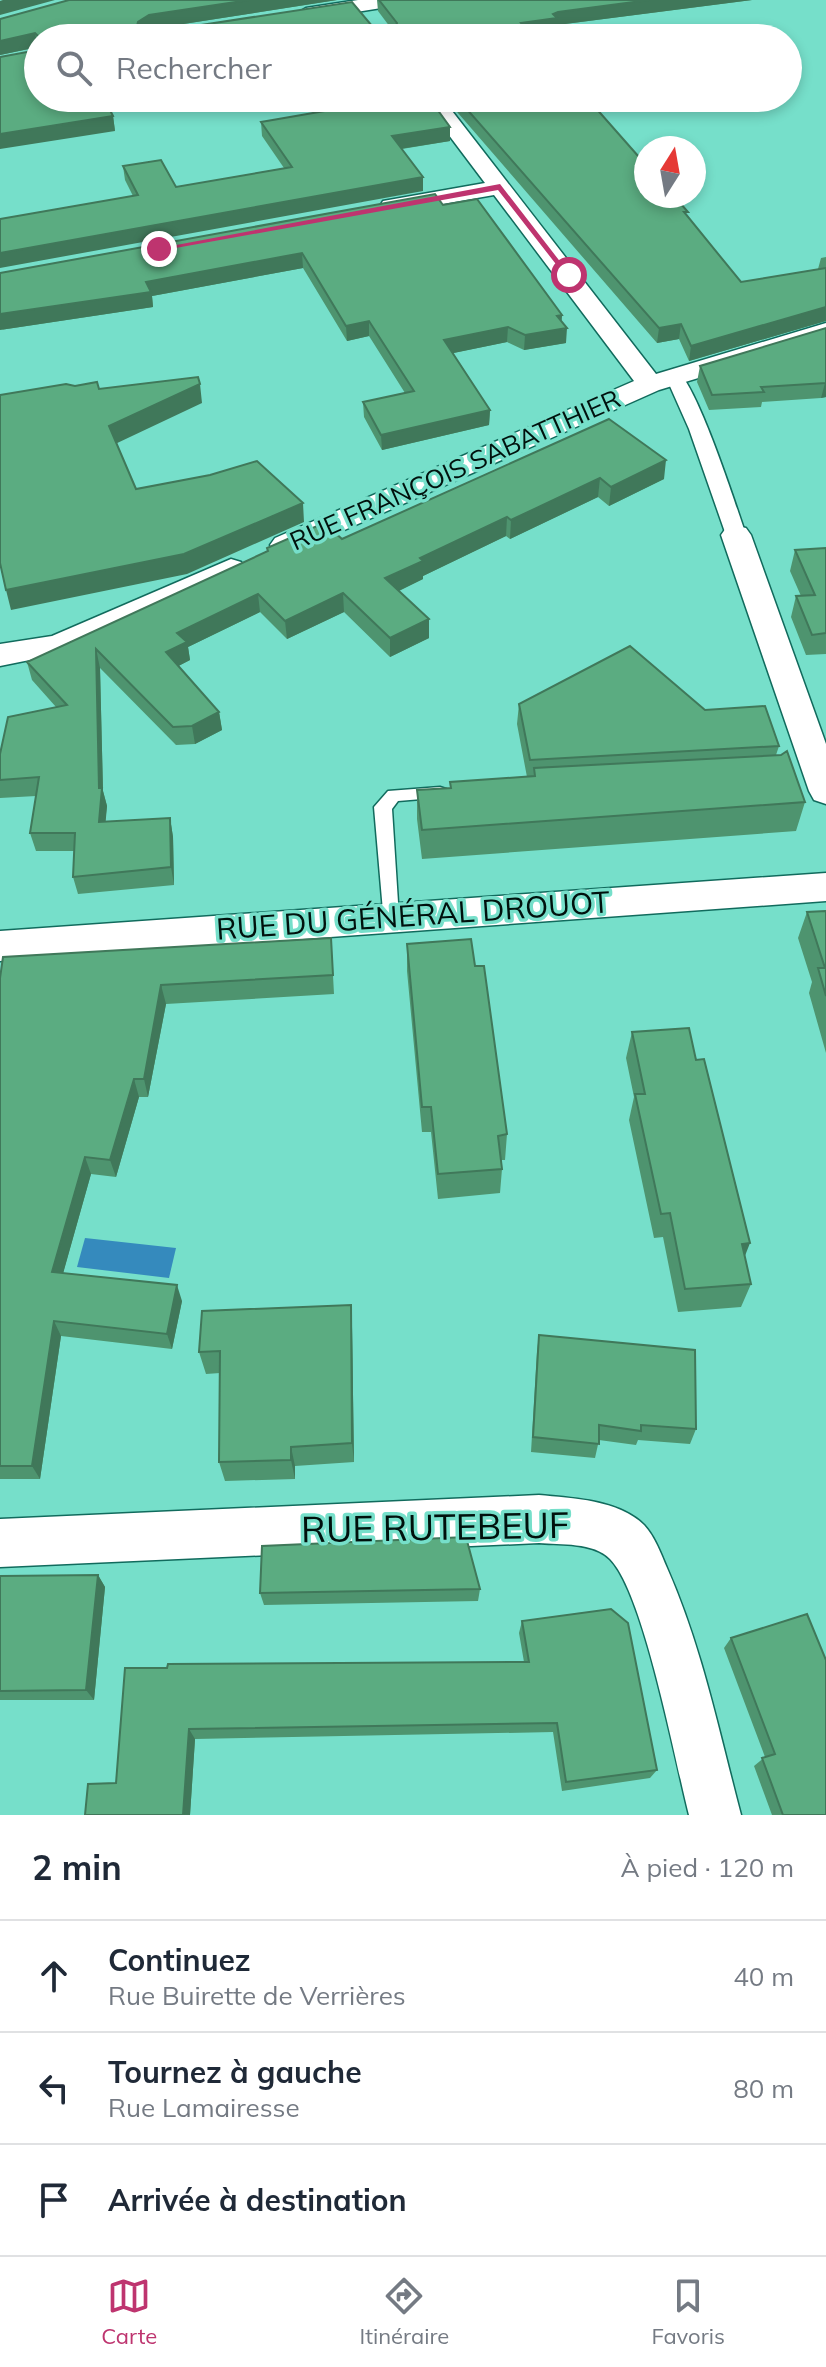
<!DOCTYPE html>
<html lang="fr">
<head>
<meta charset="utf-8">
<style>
	body { margin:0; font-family:Mulish,sans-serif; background:#f6f6f7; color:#1f2937 }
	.compass { position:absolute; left:634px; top:136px; width:72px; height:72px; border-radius:50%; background:#fff; box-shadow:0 4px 12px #0003; rotate:11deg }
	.stop { position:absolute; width:24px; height:24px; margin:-18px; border:6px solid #be346f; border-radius:50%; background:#fff }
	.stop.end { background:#be346f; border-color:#fff; box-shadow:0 2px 8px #0008 }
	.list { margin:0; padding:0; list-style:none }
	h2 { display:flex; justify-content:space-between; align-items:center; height:104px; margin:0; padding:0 32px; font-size:34px }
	h2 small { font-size:26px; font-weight:400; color:#747a83 }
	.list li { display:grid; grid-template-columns:52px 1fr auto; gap:24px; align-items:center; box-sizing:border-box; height:112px; padding:0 32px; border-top:2px solid #e0e1e3 }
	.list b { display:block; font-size:30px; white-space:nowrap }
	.list p { margin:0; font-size:26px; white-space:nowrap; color:#747a83 }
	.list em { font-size:26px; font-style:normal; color:#747a83 }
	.icon { flex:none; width:44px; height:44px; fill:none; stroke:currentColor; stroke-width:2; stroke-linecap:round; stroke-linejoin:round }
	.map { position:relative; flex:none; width:826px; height:1815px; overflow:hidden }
	.search { position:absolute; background:#fff; box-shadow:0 4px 12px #0003; left:24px; right:24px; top:24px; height:88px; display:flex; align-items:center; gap:20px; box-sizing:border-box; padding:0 28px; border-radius:44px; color:#747a83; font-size:30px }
	.sheet { height:440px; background:#fff }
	nav { display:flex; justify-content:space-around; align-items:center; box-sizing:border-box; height:112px; border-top:2px solid #e0e1e3; background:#fff; font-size:22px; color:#747a83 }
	nav a { display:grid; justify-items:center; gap:4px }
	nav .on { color:#be346f }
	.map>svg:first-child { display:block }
</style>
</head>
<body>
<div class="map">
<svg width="826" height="1815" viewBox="0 0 826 1815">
	<rect width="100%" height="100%" fill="#76dfca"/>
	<path fill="#358abd" d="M85 1238 176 1248 169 1278 77 1267Z"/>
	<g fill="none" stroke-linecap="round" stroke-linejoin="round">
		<g stroke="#116b5d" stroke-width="3">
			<path id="service" d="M440 787 446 789 448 793 446 797 398 801 392 809 399 918 396 923H384L374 807 388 791Z"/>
		</g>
		<g stroke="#116b5d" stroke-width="3">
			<path id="pedestrian" d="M674 369C694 374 737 509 746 535L743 540H729L726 535 689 429 665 375Z"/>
		</g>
		<g stroke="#116b5d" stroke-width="3">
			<path id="minor" d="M358 0H404L394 6 306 20 296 14 306 8Z
				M421 98H442L656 374 826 323V339L659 390 295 552 285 554 275 552 270 545 275 538 634 381 494 195 391 213 383 211 380 206 383 201 485 183Z
				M736 526 746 528 751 535 826 744V804L814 800 809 791 721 535 726 528Z
				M231 559 241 562 246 569 241 576 69 652 0 666V644L52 636Z
				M826 873V901L0 961V931Z
				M539 1495C572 1498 619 1500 644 1525 655 1537 661 1554 667 1568 702 1647 719 1732 741 1815H689C675 1761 644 1593 610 1559 594 1542 560 1545 539 1543L0 1567V1519Z"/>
		</g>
		<use href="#service" fill="#fff" fill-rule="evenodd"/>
		<use href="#pedestrian" fill="#fff" fill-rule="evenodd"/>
		<use href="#minor" fill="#fff" fill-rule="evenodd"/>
	</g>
	<path fill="#4e946f" d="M69 0H337L164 27H390L378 11 377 0H752L557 25 556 26V31L532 35 38 38 107 101H105L113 116 115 131 38 50V47L0 55V19Z
		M327 98H429L450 141 402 149 423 177V191L133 196 125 180 123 166 176 187 284 168 262 136 261 122 334 109Z
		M445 98H587L741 282 818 269 821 258 826 257V321L689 361 679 339 657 343Z
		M443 205 562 315 561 321 566 343 524 350 507 342 453 353 490 410 489 425 382 450 364 417 363 402 405 393 369 336 347 341 303 268 152 296 153 307 0 330Z
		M826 328V397L821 398 762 402 761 407 709 410 697 382 700 366Z
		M609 419 664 479 609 506 598 497 510 539 506 536 423 576V579L399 591 429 619V638L390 657 344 612 287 639 260 612 188 647 190 660 178 666 219 712 222 730 195 744 176 745 100 668 103 791 107 806 105 822 170 818 173 837 174 885 78 894 73 877 74 851H36L30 833 36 796 0 798V754L56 707 32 680 27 662 268 551 267 548 342 539Z
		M826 548V654L806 655 791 617 796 596H801L790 571 795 550Z
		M519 704 705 710 779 746 776 755 805 802 796 831 422 859 417 819V790L450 789V782L527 777 517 724Z
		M826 911V1053L809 993 812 982 798 938 807 912Z
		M331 938 334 994 166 1004 148 1097H139L116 1177 91 1174 63 1273 182 1301 172 1349 61 1336 40 1479H0V978Z
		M407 944 507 1134 505 1160H501L502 1169 500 1193 438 1199 431 1132H422L407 971Z
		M632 1032 696 1060 751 1284 741 1307 678 1312 663 1237 654 1238 629 1120 634 1097 626 1058Z
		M352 1327 354 1462 295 1466V1479L225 1481 219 1462 220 1373 206 1374 199 1352Z
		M539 1335 696 1429 690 1444 638 1440 636 1445 599 1440 595 1458 531 1452 537 1351Z
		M98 1575 105 1587 94 1700H0V1576Z
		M480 1589 478 1601 264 1605 260 1593Z
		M522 1621 657 1770 650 1778 562 1791 553 1732 195 1739 190 1815H85L116 1783 125 1668 524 1662 519 1633Z
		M731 1638 826 1815H772L754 1766 765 1757 724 1648Z"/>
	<path fill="#40785a" d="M3 0H55L0 15V1Z
		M249 0H337L151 29 137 26 138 22 149 15Z
		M649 0H752L557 25 556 26V31L520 37 521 23 558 12Z
		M35 33 38 47 0 55V41Z
		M113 116 115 131 0 149V134Z
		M450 127V141L393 150 392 136Z
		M423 177V191L0 268V253Z
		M302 253 303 268 152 296 153 307 0 330V314L146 282Z
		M826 307V321L689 361 691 346Z
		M562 315 561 330 567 328 566 343 524 350 525 335 557 316Z
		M369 321V336L347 341 346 326Z
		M681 324 679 339 657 343 659 328Z
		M508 327 507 342 444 355V340Z
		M825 383H826V397L821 398Z
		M200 384 202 403 113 445 109 426Z
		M490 410 489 425 382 450 381 435Z
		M666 460 664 479 609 506 611 487Z
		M600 478 598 497 510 539 511 520Z
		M303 503 304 522 187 574 11 610 6 590Z
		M507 517 506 536 423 576V579L386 597 385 578 420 558Z
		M343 593 344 612 287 639 285 621Z
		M258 594 260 612 188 647 190 660 169 671 166 652 177 633Z
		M429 619V638L390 657V638Z
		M96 649 100 668 103 791 107 806 104 840 99 822Z
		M219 712 222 730 195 744 192 726Z
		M170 818 173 837 174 885 171 867Z
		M161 985 166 1004 148 1097 144 1079Z
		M134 1079 139 1097 116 1177 110 1160Z
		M85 1157 91 1174 59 1288 52 1272Z
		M750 1243 741 1266 742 1244Z
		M177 1285 182 1301 172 1349 167 1334Z
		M351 1305 352 1327 354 1462 352 1443Z
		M54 1321 61 1336 40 1479 32 1466Z
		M291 1447 295 1466V1479L291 1460Z
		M98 1575 105 1587 94 1700 86 1690Z
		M189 1729 195 1739 190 1815H183Z"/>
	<path fill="#5bac81" stroke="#40785a" stroke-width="2" d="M69 0H249L149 15 138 22 137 26 188 27 352 2 372 26 395 27 397 23 379 0H649L558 12 553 14 557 18 521 23 534 38H38V36L35 33 0 41V19Z
		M38 45V98H104L113 116 0 134V57L38 50Z
		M335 98H429L450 127 392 136 423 177 0 253V219L138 195 123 166 161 160 176 187 292 167 261 122 342 108Z
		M457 98H587L646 165V196H674L688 212H684L741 282 826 268V307L691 346 681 324 659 328Z
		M435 194 443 205 477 199 562 315 557 316 567 328 525 335 508 327 444 340 490 410 381 435 363 402 414 391 369 321 346 326 302 253 146 282 151 292 0 314V273Z
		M826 328V383L761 387 764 392 712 395 700 366Z
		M198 377 200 384 109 426 136 489 210 475 257 461 303 503 184 554 6 590 0 563V395L66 384 75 386 97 382 99 389Z
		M609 419 666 460 611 487 600 478 511 520 507 517 420 558 423 561 385 578 429 619 390 638 343 593 285 621 258 594 177 633 187 642 166 652 219 712 192 726 173 727 96 649 99 788H102L99 822 170 818 171 867 73 877 75 833H30L39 777 0 780V754L8 717 67 705 27 662 268 551 267 548 324 523 342 539Z
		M826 548V633L812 635 796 596 815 595 795 550Z
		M630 646 705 710 765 706 779 746 530 760 519 704Z
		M787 751 805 802 422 830 417 790 451 788 450 782 535 776 534 768 781 755Z
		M826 911V996L818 968H825L807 912Z
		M331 938 333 975 161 985 144 1079H134L110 1160 85 1157 52 1272 177 1285 167 1334 54 1321 32 1466H0V978L3 957Z
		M471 939 475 966H484L507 1134 498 1136 502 1169 438 1174 431 1107H422L407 944Z
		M689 1028 696 1060 704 1059 750 1243 742 1244 751 1284 685 1289 670 1213 661 1214 635 1094H645L632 1032Z
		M351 1305 352 1443 291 1447V1460L219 1462 220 1351 199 1352 202 1311Z
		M539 1335 695 1350 696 1429 641 1425V1431L599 1425V1444L533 1437Z
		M466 1537 480 1589 260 1593 262 1546Z
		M98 1575 86 1690 0 1691V1576Z
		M611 1609 628 1623 657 1770 566 1782 557 1723 189 1729 183 1815H85L88 1784 116 1783 125 1668H167L168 1664 529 1662 522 1621Z
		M807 1614 826 1660V1815H783L762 1758 775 1754 731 1638Z"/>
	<path fill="#be346f" d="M500 184 572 277H566L498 190 159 251 155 249Z"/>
	<g text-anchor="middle" stroke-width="7" stroke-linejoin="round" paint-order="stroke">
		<g font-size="26" fill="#00110d" stroke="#76dfca">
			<text transform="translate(455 470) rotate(-24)" y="9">RUE FRANÇOIS SABATTHIER</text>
		</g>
		<g font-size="30" fill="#00110d" stroke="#76dfca">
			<text transform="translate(413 916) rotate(-4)" y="10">RUE DU GÉNÉRAL DROUOT</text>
		</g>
		<g font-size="36" fill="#00110d" stroke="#76dfca">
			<text transform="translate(435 1527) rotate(-1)" y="13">RUE RUTEBEUF</text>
		</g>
	</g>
</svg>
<svg class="compass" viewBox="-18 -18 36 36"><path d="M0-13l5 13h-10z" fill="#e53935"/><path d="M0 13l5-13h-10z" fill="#747a83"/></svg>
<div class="stop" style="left:569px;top:275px"></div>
<div class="stop end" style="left:159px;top:249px"></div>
<div class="search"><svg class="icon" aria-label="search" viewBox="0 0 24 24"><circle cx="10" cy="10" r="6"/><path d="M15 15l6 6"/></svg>Rechercher</div>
</div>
<section class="sheet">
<h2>2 min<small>À pied · 120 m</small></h2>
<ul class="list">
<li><svg class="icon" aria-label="ahead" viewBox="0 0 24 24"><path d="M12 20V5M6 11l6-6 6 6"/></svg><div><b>Continuez</b><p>Rue Buirette de Verrières</p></div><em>40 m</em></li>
<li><svg class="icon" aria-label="left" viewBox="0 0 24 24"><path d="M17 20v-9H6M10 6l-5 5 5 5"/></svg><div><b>Tournez à gauche</b><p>Rue Lamairesse</p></div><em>80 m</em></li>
<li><svg class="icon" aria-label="arrive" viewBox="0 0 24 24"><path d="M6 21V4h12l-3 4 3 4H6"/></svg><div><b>Arrivée à destination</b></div></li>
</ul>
</section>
<nav>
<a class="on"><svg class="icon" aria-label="map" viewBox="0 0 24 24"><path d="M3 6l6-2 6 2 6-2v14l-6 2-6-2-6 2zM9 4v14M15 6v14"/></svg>Carte</a>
<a><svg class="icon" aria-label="directions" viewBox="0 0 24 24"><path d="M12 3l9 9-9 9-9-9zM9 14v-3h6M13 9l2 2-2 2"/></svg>Itinéraire</a>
<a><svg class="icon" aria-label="saved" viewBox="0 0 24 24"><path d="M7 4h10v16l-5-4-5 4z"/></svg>Favoris</a>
</nav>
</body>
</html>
